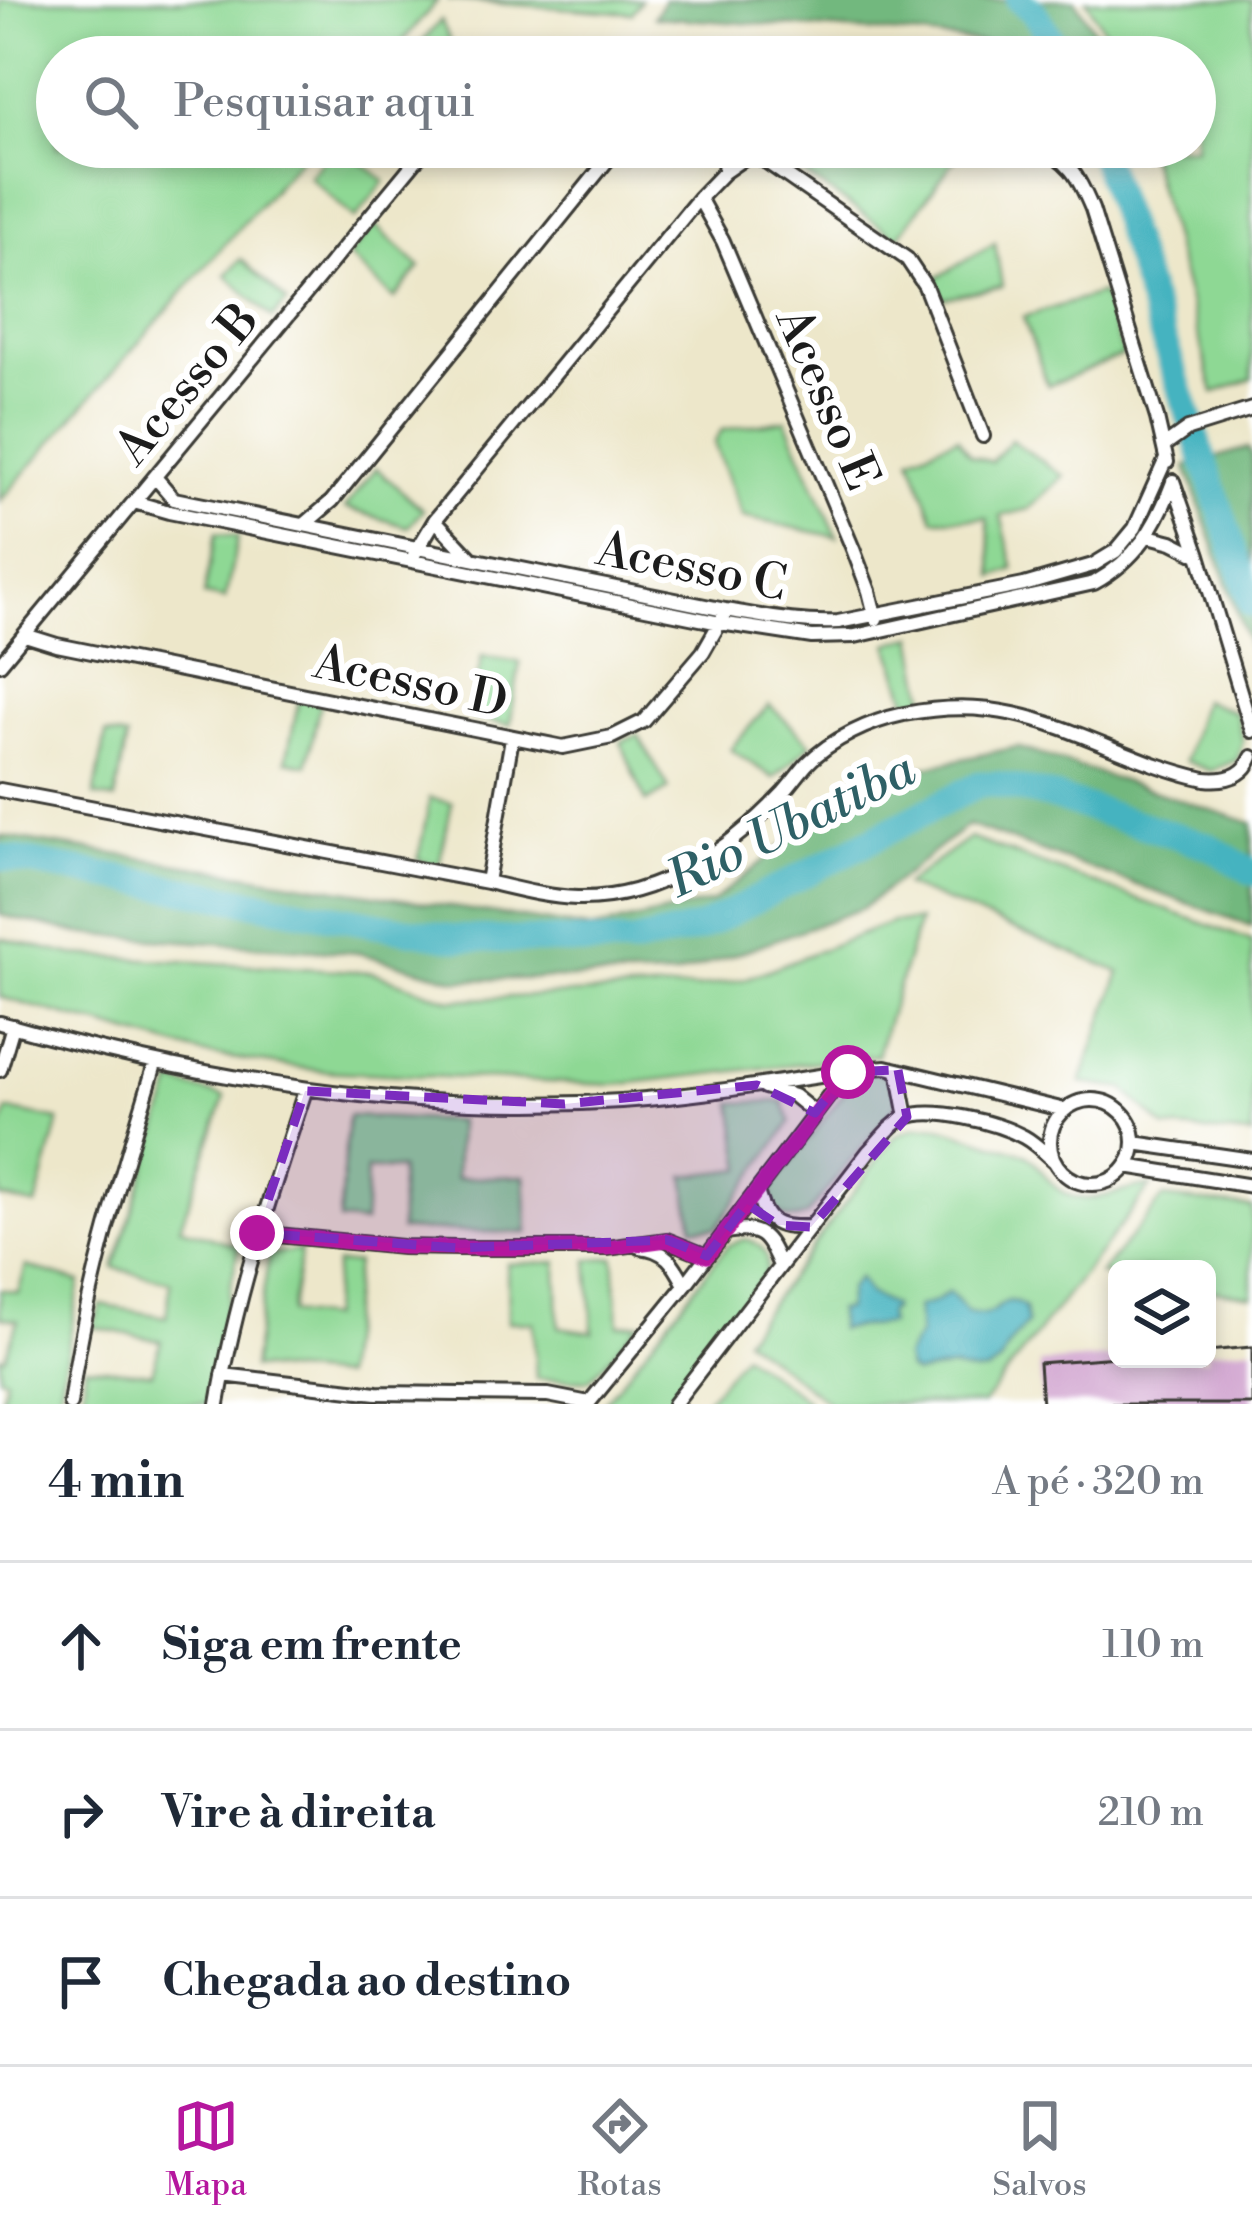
<!DOCTYPE html>
<html lang="pt">
<head>
<meta charset="utf-8">
<style>
	body { margin:0; font-family:"Libre Bodoni",serif; background:#f6f6f7; color:#1f2937 }
	.controls { position:absolute; right:36px; bottom:36px; display:grid; overflow:hidden; border-radius:18px; box-shadow:0 6px 18px #0003 }
	.controls button { width:108px; height:108px; display:grid; place-items:center; padding:0; border:0; border-bottom:3px solid #e0e1e3; background:#fff; color:#1f2937; font:60px sans-serif }
	.stop { position:absolute; width:36px; height:36px; margin:-27px; border:9px solid #b5179e; border-radius:50%; background:#fff }
	.stop.end { background:#b5179e; border-color:#fff; box-shadow:0 3px 12px #0008 }
	.list { margin:0; padding:0; list-style:none }
	h2 { display:flex; justify-content:space-between; align-items:center; height:156px; margin:0; padding:0 48px; font-size:51px }
	h2 small { font-size:39px; font-weight:400; color:#747a83 }
	.list li { display:grid; grid-template-columns:78px 1fr auto; gap:36px; align-items:center; box-sizing:border-box; height:168px; padding:0 48px; border-top:3px solid #e0e1e3 }
	.list b { display:block; font-size:45px; white-space:nowrap }
	.list em { font-size:39px; font-style:normal; color:#747a83 }
	.icon { flex:none; width:66px; height:66px; fill:none; stroke:currentColor; stroke-width:2; stroke-linecap:round; stroke-linejoin:round }
	.map { position:relative; flex:none; width:1252px; height:1404px; overflow:hidden }
	.search { position:absolute; background:#fff; box-shadow:0 6px 18px #0003; left:36px; right:36px; top:36px; height:132px; display:flex; align-items:center; gap:30px; box-sizing:border-box; padding:0 42px; border-radius:66px; color:#747a83; font-size:45px }
	.sheet { height:660px; background:#fff }
	nav { display:flex; justify-content:space-around; align-items:center; box-sizing:border-box; height:168px; border-top:3px solid #e0e1e3; background:#fff; font-size:33px; color:#747a83 }
	nav a { display:grid; justify-items:center; gap:6px }
	nav .on { color:#b5179e }
	.map>svg:first-child { display:block }
</style>
</head>
<body>
<div class="map">
<svg width="1252" height="1404" viewBox="0 0 1252 1404">
	<rect width="100%" height="100%" fill="#fff"/>
	<filter id="ink" filterUnits="userSpaceOnUse"><feTurbulence type="fractalNoise" baseFrequency=".00833" numOctaves="2"/><feDisplacementMap in="SourceGraphic" scale="24" xChannelSelector="R" yChannelSelector="G"/><feConvolveMatrix kernelMatrix="1 2 1 2 8 2 1 2 1" color-interpolation-filters="sRGB"/></filter>
	<filter id="wash" filterUnits="userSpaceOnUse"><feTurbulence type="fractalNoise" baseFrequency=".004" numOctaves="4" result="noise"/><feDisplacementMap in="SourceGraphic" scale="48" xChannelSelector="R" yChannelSelector="G"/><feGaussianBlur stdDeviation="2.7" result="paint"/><feColorMatrix in="noise" values="0 0 0 0 0 0 0 0 0 0 0 0 0 0 0 0 0 1.4 0 .05"/><feComposite in="paint" operator="in"/></filter>
	<g filter="url(#wash)">
		<rect width="100%" height="100%" fill="#ede7ca"/>
		<path fill="#8ed894" stroke="#557a58" stroke-width="3" d="M0 0H438L389 57H57V147H310L0 501Z
			M447 0H641L632 13Z
			M1086 0H1252V379L1214 393 1147 147H1195V57H1121Z
			M441 20 457 57H409Z
			M335 147H343L385 181 355 219 309 176Z
			M780 147H907L961 151 898 238 773 153Z
			M375 225 420 267 394 299 348 256Z
			M995 243 1002 286 943 298 933 280Z
			M241 259 287 302 272 318 226 275Z
			M1102 293 1123 355 1048 386 1023 317Z
			M786 420 837 537 742 517 714 443 722 430Z
			M957 437 970 455 991 462 1011 440 1064 476 1029 509 1001 516 1014 569 994 577 987 518 934 519 911 457Z
			M376 468 423 510 408 527 345 508Z
			M216 533 238 537 225 599 204 595Z
			M914 636 926 700 908 703 889 644Z
			M482 656 520 662 510 725 470 718Z
			M299 699 320 703 307 765 286 761Z
			M1202 700 1235 712 1243 741 1237 760 1211 771 1185 761Z
			M769 705 811 744 774 778 730 749Z
			M106 734 127 738 115 800 94 796Z
			M638 735 669 789 646 802 621 742Z
			M430 798 452 803 439 865 418 860Z
			M970 838 1252 941V1135L1165 1128 1124 1089 1081 1083 1120 972 904 885Z
			M919 921 877 1055 612 1085 322 1071 203 1054 0 997V938L73 955 372 972 451 1000 697 988 745 979 893 922Z
			M870 1069C890 1074 902 1083 896 1105L806 1216C793 1222 782 1218 774 1208L771 1189 855 1078Z
			M173 1083 225 1097 180 1227 239 1246 206 1404H83L85 1366 152 1373 161 1341 93 1327 101 1305 166 1317 171 1282 114 1268Z
			M783 1101 791 1122 716 1228 693 1227 685 1176 743 1169 733 1103Z
			M8 1110 59 1120 36 1206 0 1197V1132Z
			M348 1116 458 1121 456 1178 525 1176 528 1233 400 1230V1169L367 1170 364 1223 339 1221Z
			M937 1126 1026 1154C1040 1164 1045 1179 1058 1189 1089 1212 1118 1187 1151 1186L983 1404H830L744 1338 896 1135 917 1127Z
			M1163 1198 1252 1207V1296L1207 1289V1269H1117V1276L1100 1274Z
			M745 1239C764 1243 771 1257 765 1275L667 1404H603L728 1245Z
			M301 1250 290 1313 329 1318 336 1264 356 1263 342 1377 252 1368 269 1255Z
			M614 1257 619 1325 640 1323 589 1380 536 1379 533 1322H508L507 1264 557 1262 559 1327 593 1332 588 1260Z
			M26 1266 80 1282 57 1404H1L6 1378 0 1377V1357H5L18 1320 0 1317V1289L18 1293Z
			M743 1354 807 1400 803 1404H703Z"/>
		<path fill="#72b87e" stroke="#476a4d" stroke-width="3" d="M664 0H1075L1111 57 904 34 654 17Z
			M1248 448 1252 456V655L1186 466Z
			M1017 747 1252 823V926L968 825 863 908 675 976 458 980 358 953 82 934 0 915V836L593 929 712 902 865 780Z"/>
		<path fill="#45b3c0" stroke="#30686e" stroke-width="3" d="M858 1278 869 1294 892 1306V1310L888 1311 889 1324 839 1329 837 1310 846 1309 849 1289Z
			M949 1292 968 1313C972 1314 983 1315 986 1314 1004 1308 1004 1292 1025 1308L1027 1323 1007 1348 1000 1363 987 1372 974 1373 951 1368 915 1374 908 1370 905 1357 919 1335 917 1307 935 1302Z"/>
		<g fill="none" stroke-linecap="round" stroke-linejoin="round">
			<path stroke="#45b3c0" stroke-width="27" d="M1019 0 1034 12 1062 57
				M1099 147 1252 604
				M0 857 454 938 632 944 701 928 979 784H995L1053 797 1209 846 1252 872"/>
		</g>
		<g id="blocks">
			<path fill="#cfa0cd" d="M1252 1347V1404H1042L1039 1363 1117 1357 1207 1359V1351Z"/>
		</g>
	</g>
	<g filter="url(#ink)">
		<use href="#blocks" fill-opacity="0" stroke="#3b3a36" stroke-width="3"/>
		<g fill="none" stroke-linecap="round" stroke-linejoin="round">
			<g stroke="#3b3a36" stroke-width="18">
				<path id="street" d="M1035 147C1069 157 1079 178 1092 209L1157 418 1167 462
					M752 152 907 259 925 286 983 436
					M724 172 760 147
					M699 198 723 241 853 549 869 591 876 619
					M1164 446 1188 429 1252 409
					M155 477 174 499 725 610C763 616 800 624 838 622L1024 585 1093 565 1116 551 1135 528 1166 459
					M1173 481 1199 555 1252 731
					M134 502 169 512 720 623 812 637 855 636 1094 583C1137 559 1156 527 1173 482
					M435 520 470 557
					M304 525 332 501 618 147
					M1149 536 1172 542 1198 555
					M414 555 435 520 699 198 724 172 726 147
					M25 635 57 645 563 747 612 737 644 721 703 652 723 617
					M0 664 427 147
					M0 790 487 882C517 889 547 897 577 898 658 900 731 849 784 792 792 783 799 773 807 764 831 739 871 721 904 714 939 707 979 706 1014 714 1079 728 1139 765 1205 779 1225 781 1244 777 1252 757
					M487 882 512 738
					M0 1023C202 1080 410 1115 621 1101 697 1096 772 1083 847 1072
					M0 1070 13 1026
					M898 1070 907 1117
					M764 1087 794 1096 815 1113
					M1050 1142a42 42 0 1 1 84 0a42 42 0 1 1-84 0Z
					M1134 1143 1252 1160
					M1126 1166 1252 1186
					M757 1191C766 1226 777 1228 811 1227
					M725 1232C760 1226 767 1234 780 1266
					M257 1233 402 1247 458 1248H607L667 1240 707 1256
					M640 1247C666 1250 673 1262 685 1285
					M223 1375 377 1393 548 1395 589 1403
					M70 1404C86 1287 121 1176 155 1064
					M218 1404C236 1296 271 1194 305 1091
					M588 1404 685 1285 847 1072 857 1069 886 1067 1065 1110
					M674 1404 869 1151C880 1140 890 1125 904 1118 932 1105 998 1123 1024 1137 1035 1143 1045 1153 1054 1161"/>
			</g>
			<use href="#street" stroke="#fff" stroke-width="12"/>
		</g>
	</g>
	<g fill="none" stroke-linecap="round" stroke-linejoin="round" filter="url(#ink)">
		<path stroke="#b5179e" stroke-width="15" d="M257 1233 402 1247 458 1248H607L667 1240 707 1256 848 1072"/>
	</g>
	<path fill="#7b2cbf" fill-opacity="0.2" stroke="#7b2cbf" stroke-width="9" stroke-dasharray="24 15" stroke-linejoin="round" d="M898 1070 907 1117 811 1227 778 1225 747 1204 707 1256 667 1240 458 1248 257 1233 305 1091 564 1104 757 1085 815 1113 847 1072Z"/>
	<g text-anchor="middle" stroke-width="12" stroke-linejoin="round" paint-order="stroke">
		<g font-size="48" fill="#1c1c1c" stroke="#fff">
			<text transform="translate(186 383) rotate(-50)" y="17">Acesso B</text>
			<text transform="translate(829 398) rotate(67)" y="17">Acesso E</text>
			<text transform="translate(692 565) rotate(11)" y="17">Acesso C</text>
			<text transform="translate(411 680) rotate(12)" y="17">Acesso D</text>
		</g>
		<g font-size="51" font-style="italic" fill="#2e6066" stroke="#fff">
			<text transform="translate(790 823) rotate(-26)" y="18">Rio Ubatiba</text>
		</g>
	</g>
</svg>
<div class="controls">
<button><svg class="icon" aria-label="layers" viewBox="0 0 24 24"><path d="M12 4l9 5-9 5-9-5zM3 14l9 5 9-5"/></svg></button>
</div>
<div class="stop" style="left:848px;top:1072px"></div>
<div class="stop end" style="left:257px;top:1233px"></div>
<div class="search"><svg class="icon" aria-label="search" viewBox="0 0 24 24"><circle cx="10" cy="10" r="6"/><path d="M15 15l6 6"/></svg>Pesquisar aqui</div>
</div>
<section class="sheet">
<h2>4 min<small>A pé · 320 m</small></h2>
<ul class="list">
<li><svg class="icon" aria-label="ahead" viewBox="0 0 24 24"><path d="M12 20V5M6 11l6-6 6 6"/></svg><div><b>Siga em frente</b></div><em>110 m</em></li>
<li><svg class="icon" aria-label="right" viewBox="0 0 24 24"><path d="M7 20v-9h11M14 6l5 5-5 5"/></svg><div><b>Vire à direita</b></div><em>210 m</em></li>
<li><svg class="icon" aria-label="arrive" viewBox="0 0 24 24"><path d="M6 21V4h12l-3 4 3 4H6"/></svg><div><b>Chegada ao destino</b></div></li>
</ul>
</section>
<nav>
<a class="on"><svg class="icon" aria-label="map" viewBox="0 0 24 24"><path d="M3 6l6-2 6 2 6-2v14l-6 2-6-2-6 2zM9 4v14M15 6v14"/></svg>Mapa</a>
<a><svg class="icon" aria-label="directions" viewBox="0 0 24 24"><path d="M12 3l9 9-9 9-9-9zM9 14v-3h6M13 9l2 2-2 2"/></svg>Rotas</a>
<a><svg class="icon" aria-label="saved" viewBox="0 0 24 24"><path d="M7 4h10v16l-5-4-5 4z"/></svg>Salvos</a>
</nav>
</body>
</html>
